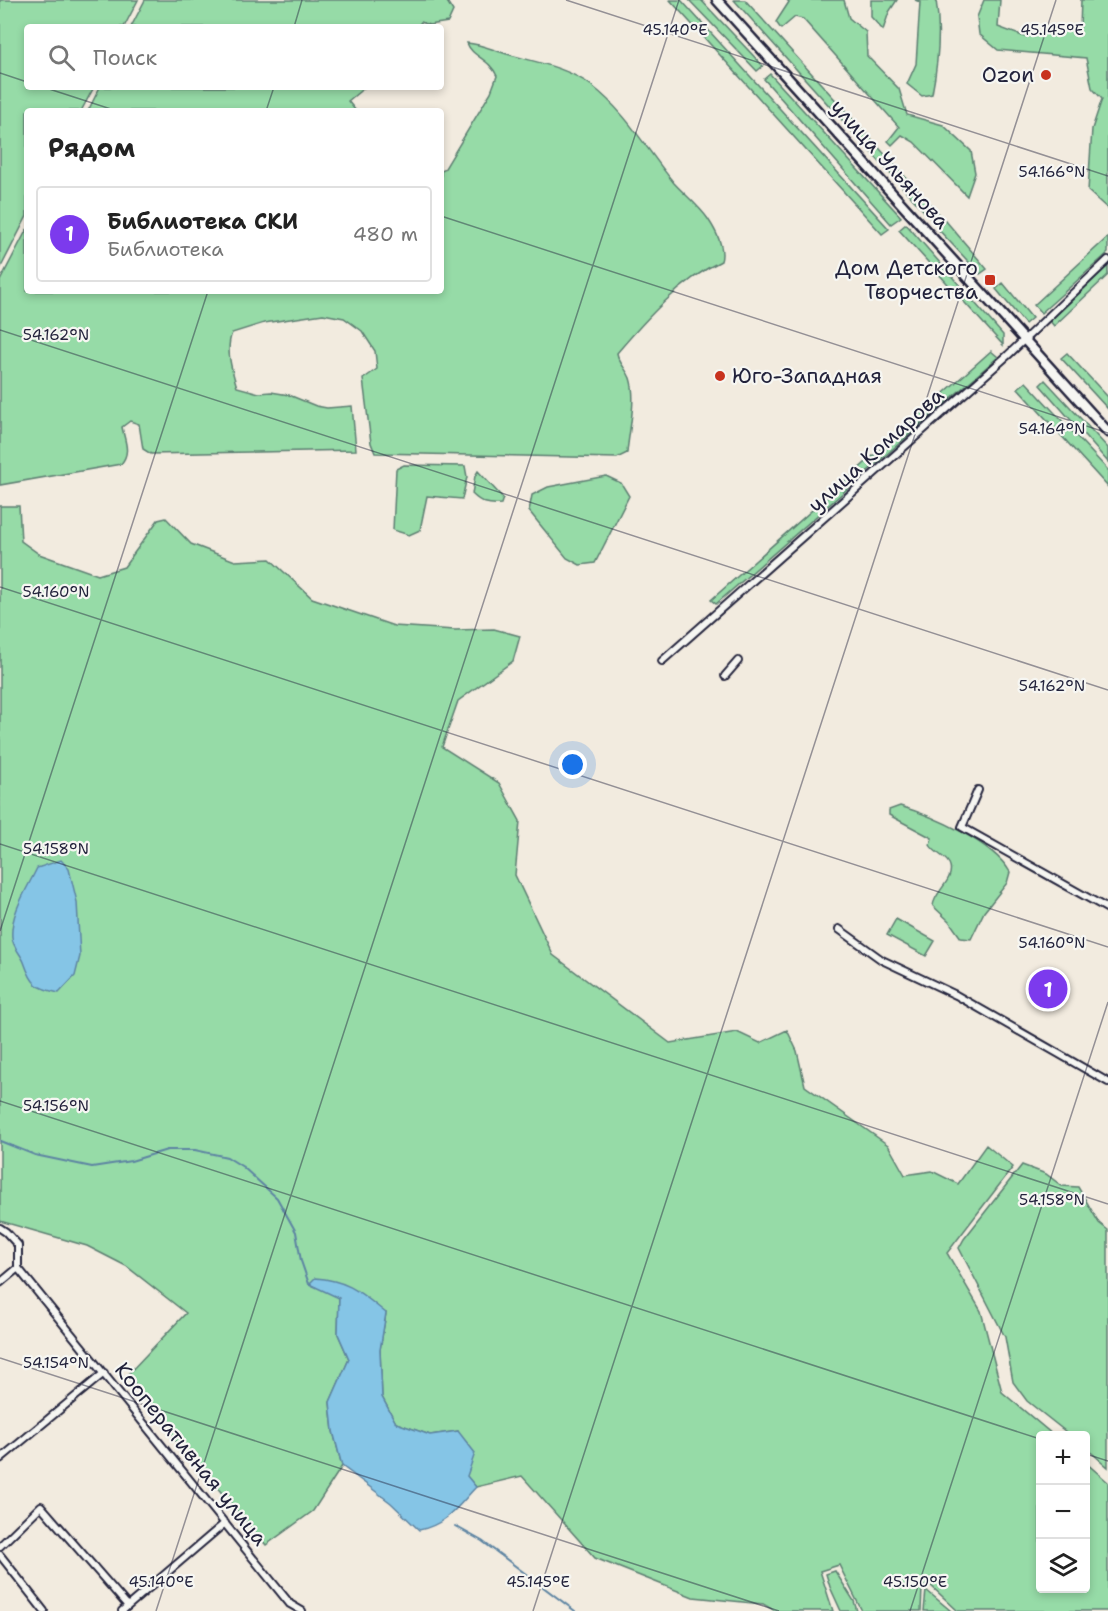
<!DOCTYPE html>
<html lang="ru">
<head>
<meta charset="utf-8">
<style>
	body { margin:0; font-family:"Shantell Sans",sans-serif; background:#f2f2f2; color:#222 }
	.controls { position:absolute; right:18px; bottom:18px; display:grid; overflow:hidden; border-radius:6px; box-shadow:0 3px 9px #0003 }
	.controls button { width:54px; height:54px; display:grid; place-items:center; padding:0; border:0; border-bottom:2px solid #e0e0e0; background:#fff; color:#222; font:30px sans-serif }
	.you { position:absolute; left:573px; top:765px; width:21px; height:21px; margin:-15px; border:4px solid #fff; border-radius:50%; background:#1a73e8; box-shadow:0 0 0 9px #1a73e833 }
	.badge { display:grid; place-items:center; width:39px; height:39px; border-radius:50%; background:#7c3aed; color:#fff; font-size:20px; font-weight:700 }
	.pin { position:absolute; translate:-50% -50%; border:3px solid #fff; box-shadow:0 2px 6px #0006 }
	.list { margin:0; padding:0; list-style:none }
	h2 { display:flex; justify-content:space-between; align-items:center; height:78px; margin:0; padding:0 24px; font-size:26px }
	h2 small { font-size:20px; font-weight:400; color:#767676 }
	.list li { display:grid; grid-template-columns:39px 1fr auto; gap:18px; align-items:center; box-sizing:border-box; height:96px; margin:0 12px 12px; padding:0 12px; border:2px solid #e0e0e0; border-radius:6px }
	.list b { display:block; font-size:22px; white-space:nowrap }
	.list p { margin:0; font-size:20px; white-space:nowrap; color:#767676 }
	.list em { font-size:20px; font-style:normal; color:#767676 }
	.icon { flex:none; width:33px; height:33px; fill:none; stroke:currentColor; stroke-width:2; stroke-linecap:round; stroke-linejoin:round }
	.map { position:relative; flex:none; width:1108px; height:1611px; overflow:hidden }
	.search { position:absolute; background:#fff; box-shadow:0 3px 9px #0003; left:24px; top:24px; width:420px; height:66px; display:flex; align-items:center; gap:15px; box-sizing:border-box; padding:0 21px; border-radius:6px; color:#767676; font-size:22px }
	.panel { position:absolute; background:#fff; box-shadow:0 3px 9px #0003; left:24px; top:108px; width:420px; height:186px; border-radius:6px }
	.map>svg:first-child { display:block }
</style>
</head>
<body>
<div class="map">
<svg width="1108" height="1611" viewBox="0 0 1108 1611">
	<rect width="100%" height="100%" fill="#f2ebdf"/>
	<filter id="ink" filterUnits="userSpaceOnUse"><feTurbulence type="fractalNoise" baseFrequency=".0167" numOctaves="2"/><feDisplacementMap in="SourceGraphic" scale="12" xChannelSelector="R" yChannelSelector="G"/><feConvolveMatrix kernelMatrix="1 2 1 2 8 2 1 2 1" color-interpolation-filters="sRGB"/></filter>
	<g filter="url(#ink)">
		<path fill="#96dba7" stroke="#5c7e71" stroke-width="1.5" d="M0 0H138L124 27H27V87H94L81 111H27V216L0 269Z
			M145 0H446L453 11 448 22 429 25 421 22 417 27H131Z
			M670 0H681L889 229 882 234Z
			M689 0H701L763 66 757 71Z
			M734 0H745L939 214 933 221Z
			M787 0H844L849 18 866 32 867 56 899 89 907 115 943 125 971 151 975 173 967 196 914 142 902 135 892 145 888 141 899 127 803 19 795 17 781 29 776 22 789 2Z
			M871 0H897L889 12 883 30 871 17Z
			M915 0H936C941 31 938 63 932 94L922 96 907 84 916 64 920 2Z
			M984 0H1000L998 27 1025 37 1080 28 1081 0H1108V209L1088 191 1092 129 1102 99 1092 88 1086 58 998 50 979 34 977 17Z
			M467 43C481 44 493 50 507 54 535 62 567 67 592 86 626 112 647 150 674 183 685 195 699 206 708 219 716 231 725 248 721 261 680 281 646 319 617 353 619 364 626 368 630 378 637 399 629 430 627 453L617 458 375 453 371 443 363 379 377 369 375 351 362 331 344 318 323 314 264 323 232 333C225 350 232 371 237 387L259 393 271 392 289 395 316 406 327 408 352 406 356 450 151 454 143 449 139 424 130 421 122 427C125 442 131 452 121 464L0 485V281L27 229V291H441V171L444 170 491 92 497 76C490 59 472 57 467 43Z
			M770 74 901 217 891 224 764 79Z
			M100 87H365L348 101 356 111H88Z
			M945 220 987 269 980 274 937 228Z
			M906 224 1003 335V345L899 230Z
			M1108 237V253L1041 313 1034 305Z
			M1108 264V275L1054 326 1049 320Z
			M1003 283 1032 318 1025 324 996 289Z
			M991 351 998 357 716 604 711 600Z
			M1067 353 1108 397V409L1061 358Z
			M1045 380 1108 448V462L1040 385Z
			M1026 382 1108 470V487L1018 388Z
			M404 465 465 466 467 477 462 499 427 496 420 530 409 535 393 530 396 469Z
			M478 471 503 498 501 504C488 505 481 503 472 494L475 476Z
			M606 476 621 483 629 496 595 563 580 565 567 558 529 511 532 495 548 487Z
			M0 506H19L21 541 39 554 98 575 124 567 158 520 166 518 191 544 235 561 270 559 312 598 394 626 455 630 494 629 520 636 513 661 458 701 442 747 499 783 520 821 515 875 553 955 670 1043 737 1032 760 1043 787 1030 797 1051 805 1086 888 1145 905 1175 932 1171 958 1184 986 1145 1013 1167 947 1253 981 1311 1002 1392 1053 1435 1040 1436V1588H1086V1463L1108 1482V1611H958L929 1584 922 1588 921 1611H862L839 1565 820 1571 833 1611H775L763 1604 693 1597 595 1558 522 1476 476 1487 467 1477 458 1431 430 1435 396 1423 382 1397 380 1350 386 1313 339 1298 338 1334 349 1359 330 1402 333 1431 342 1466 313 1511 266 1545 192 1458 172 1437 128 1374 186 1313 126 1266 87 1246 0 1221Z
			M900 806C933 816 993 842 1010 872L1007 883 984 912 971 939 961 938 949 921 933 906C934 892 954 881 950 866 948 857 935 854 930 845L932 838 889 815V810Z
			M896 919 935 941 926 956 887 935Z
			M1022 1165 1046 1174 1062 1186 1078 1187 1099 1223 1108 1230V1467L1086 1448V1436L1070 1435 1027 1401 1013 1382 1005 1337 959 1248 964 1239Z
			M835 1571 854 1601 857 1611H841L830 1587 826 1574Z
			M926 1590 951 1611H924Z"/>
		<path fill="#85c5e6" stroke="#5d84a2" stroke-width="1.5" d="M61 860 69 869 77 902 80 956 75 976 59 993C36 988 32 985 24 962 21 954 12 946 12 937 10 914 27 889 37 868Z
			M315 1278C348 1280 361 1293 386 1313L380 1350 382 1397 396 1423 430 1435 458 1431 475 1453 467 1476 476 1487C458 1506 446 1525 419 1530L391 1503 342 1466 333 1431 330 1402 349 1359 338 1334 339 1298 309 1284Z"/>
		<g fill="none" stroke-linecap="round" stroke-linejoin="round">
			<path stroke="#5d84a2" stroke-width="2" d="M0 1141 35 1155 92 1167 131 1161 167 1150H195L227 1157 243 1167 277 1198 296 1232 301 1261 309 1284H311
				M455 1526 482 1541 575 1611"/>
			<g stroke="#22223b" stroke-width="10">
				<path id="street" d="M662 661 1008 355 1108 260
					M725 676 738 661
					M978 790 962 827 1108 909
					M839 929 882 960 956 995 1108 1082
					M0 1228 6 1232 18 1245V1268L290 1604 302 1611
					M0 1283 18 1268
					M0 1459 104 1373
					M0 1546 41 1506 128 1606
					M0 1555 44 1611
					M122 1611 225 1523"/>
			</g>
			<g stroke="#22223b" stroke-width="13">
				<path id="secondary" d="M717 0 1108 432"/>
			</g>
			<use href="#street" stroke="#f6f6f2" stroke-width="6"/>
			<use href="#secondary" stroke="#f6f6f2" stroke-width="8"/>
		</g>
	</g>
	<path fill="none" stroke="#22223b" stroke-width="1.5" stroke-opacity="0.45" d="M566 0 1108 176M294 27 302 0M0 73 27 82M43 87 117 111M266 111 274 87M441 216 1108 433M0 330 1108 690M0 587 1108 947M0 844 1108 1204M0 931 208 291M0 1101 1040 1439M0 1358 779 1611M1086 1454 1108 1461M156 1611 679 0M533 1611 1056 0M910 1611 1108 1002"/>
	<g fill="#c8321e" stroke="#f6f6f2" stroke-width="2">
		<circle cx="1046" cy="75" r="6"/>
		<rect x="984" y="274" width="12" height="12" rx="3"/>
		<circle cx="720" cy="376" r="6"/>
	</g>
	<g text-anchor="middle" stroke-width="4.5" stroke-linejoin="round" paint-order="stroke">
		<g font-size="21" fill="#22223b" stroke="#f6f6f2" text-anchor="end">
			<text x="1034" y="82">Ozon</text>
			<text x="978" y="275">Дом Детского<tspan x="978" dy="24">Творчества</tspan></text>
			<text x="732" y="383" text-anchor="start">Юго-Западная</text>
		</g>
		<g font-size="21" fill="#22223b" stroke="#f6f6f2">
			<text transform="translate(890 164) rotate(48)" y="7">улица Ульянова</text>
			<text transform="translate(876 450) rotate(-42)" y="7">улица Комарова</text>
			<text transform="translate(191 1454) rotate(51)" y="7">Кооперативная улица</text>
		</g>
	</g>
	<g font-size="15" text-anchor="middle" fill="#22223b" stroke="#f6f6f2" stroke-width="4.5" stroke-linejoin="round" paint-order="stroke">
		<text x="675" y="35">45.140°E</text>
		<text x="1052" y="35">45.145°E</text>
		<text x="1052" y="177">54.166°N</text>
		<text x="56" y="340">54.162°N</text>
		<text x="1052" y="434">54.164°N</text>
		<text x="56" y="597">54.160°N</text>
		<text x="1052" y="691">54.162°N</text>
		<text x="56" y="854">54.158°N</text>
		<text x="1052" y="948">54.160°N</text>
		<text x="56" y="1111">54.156°N</text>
		<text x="1052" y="1205">54.158°N</text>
		<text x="56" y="1368">54.154°N</text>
		<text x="161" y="1587">45.140°E</text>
		<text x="538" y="1587">45.145°E</text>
		<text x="915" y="1587">45.150°E</text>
	</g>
</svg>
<div class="controls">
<button>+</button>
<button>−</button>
<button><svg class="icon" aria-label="layers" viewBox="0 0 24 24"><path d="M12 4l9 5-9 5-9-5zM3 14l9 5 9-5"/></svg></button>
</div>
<div class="you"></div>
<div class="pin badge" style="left:1048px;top:989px">1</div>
<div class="search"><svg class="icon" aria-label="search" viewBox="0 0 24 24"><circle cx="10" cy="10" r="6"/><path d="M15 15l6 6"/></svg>Поиск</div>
<section class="panel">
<h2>Рядом<small></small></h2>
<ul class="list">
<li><span class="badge">1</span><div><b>Библиотека СКИ</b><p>Библиотека</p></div><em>480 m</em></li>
</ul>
</section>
</div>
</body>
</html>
